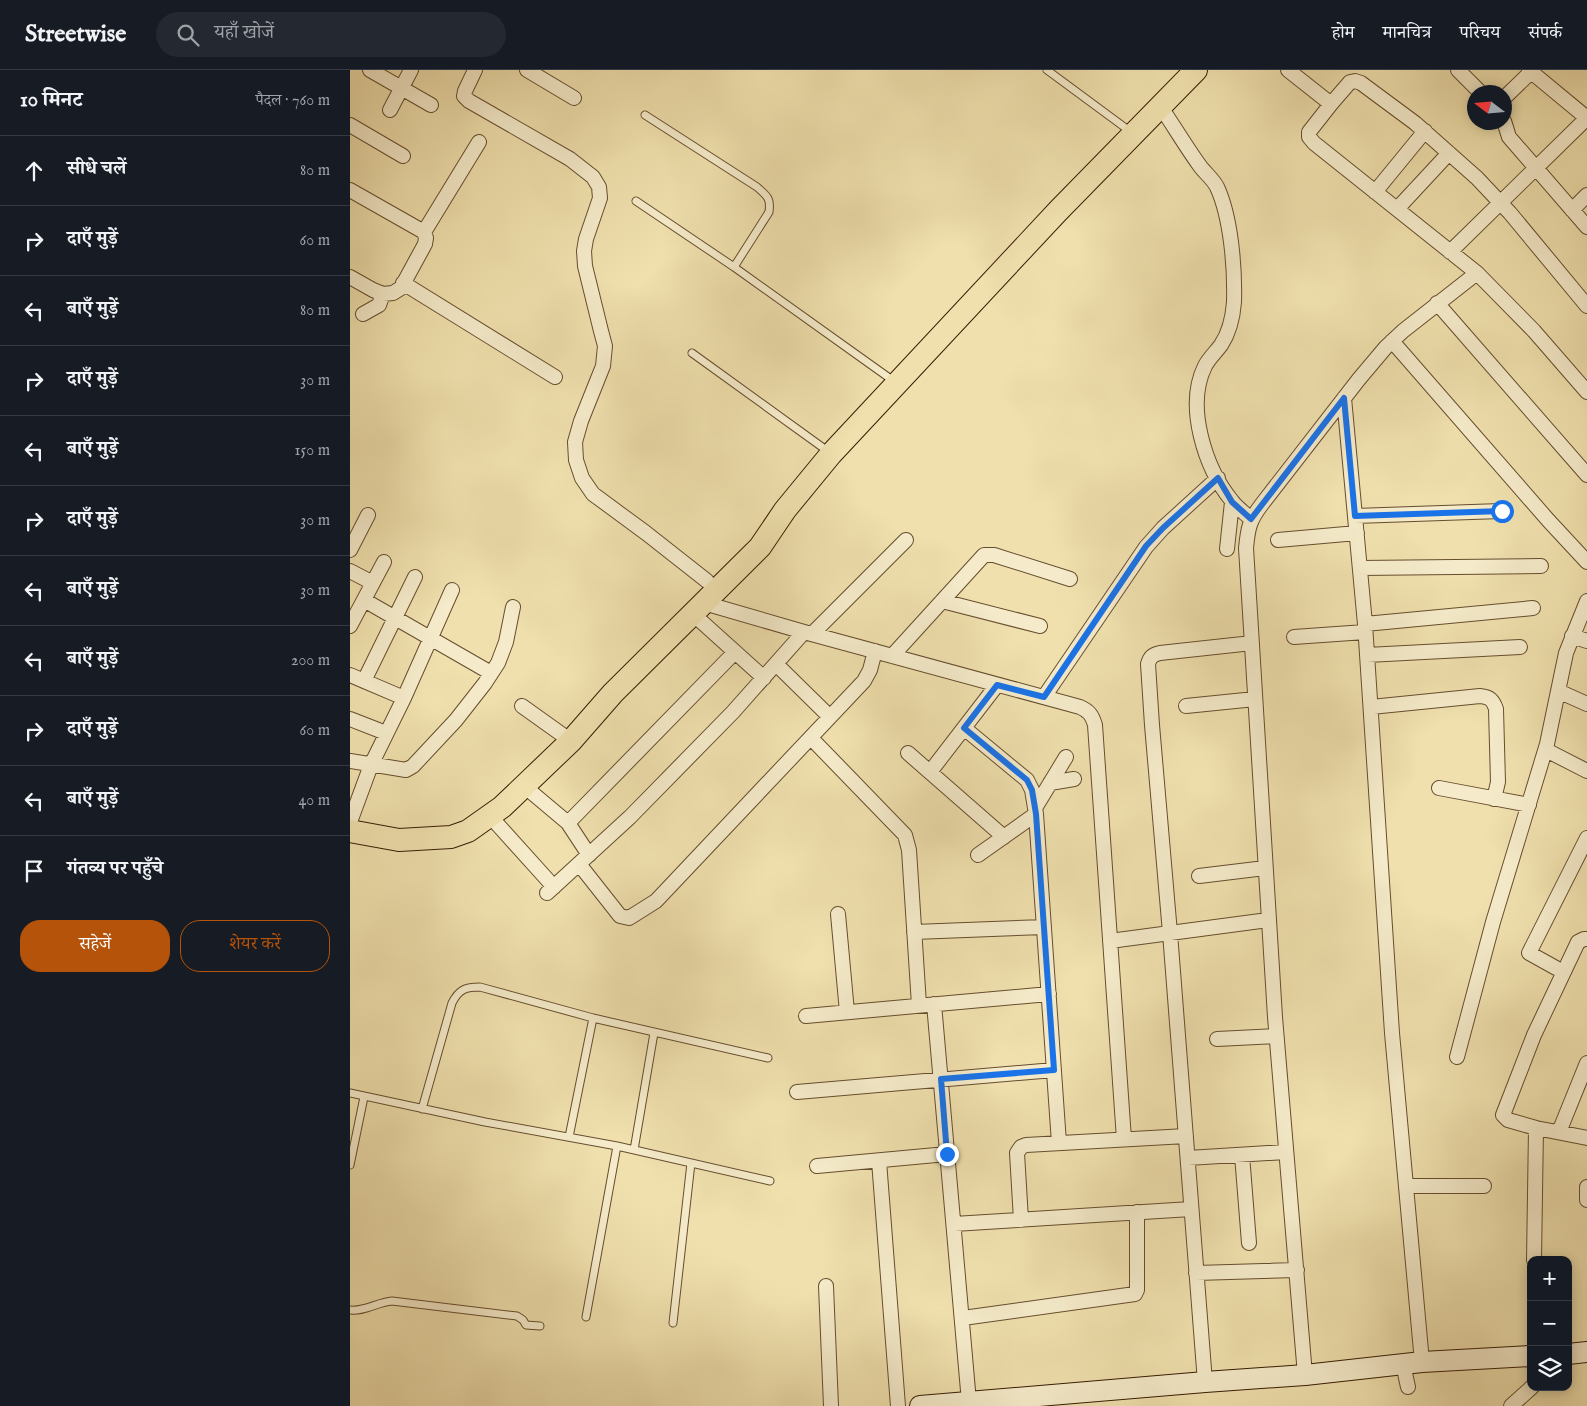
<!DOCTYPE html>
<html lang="hi">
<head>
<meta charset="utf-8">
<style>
	body { margin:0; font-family:"IM FELL English","Noto Serif Devanagari",serif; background:#242831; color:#f1f3f6 }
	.controls { position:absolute; right:15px; bottom:15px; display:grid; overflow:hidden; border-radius:10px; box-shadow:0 2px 12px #0003 }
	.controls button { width:45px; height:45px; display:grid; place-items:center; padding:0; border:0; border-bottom:1px solid #363941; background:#171b24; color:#f1f3f6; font:25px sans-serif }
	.compass { position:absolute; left:1117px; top:15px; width:45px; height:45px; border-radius:50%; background:#171b24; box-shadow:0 2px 12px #0003; rotate:286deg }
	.stop { position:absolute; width:15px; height:15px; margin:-11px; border:4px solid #1a73e8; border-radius:50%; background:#fff }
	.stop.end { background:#1a73e8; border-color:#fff; box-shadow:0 1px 5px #0008 }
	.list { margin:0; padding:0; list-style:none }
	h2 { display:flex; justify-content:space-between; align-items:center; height:65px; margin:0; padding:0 20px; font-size:21px }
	h2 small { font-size:16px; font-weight:400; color:#9ea1a6 }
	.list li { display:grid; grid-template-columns:32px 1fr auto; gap:15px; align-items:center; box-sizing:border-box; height:70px; padding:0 20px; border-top:1px solid #363941 }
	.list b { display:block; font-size:19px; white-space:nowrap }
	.list em { font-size:16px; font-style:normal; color:#9ea1a6 }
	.actions { display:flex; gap:10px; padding:15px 20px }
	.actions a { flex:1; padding:11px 0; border:1px solid #b45309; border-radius:20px; text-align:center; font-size:18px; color:#b45309 }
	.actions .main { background:#b45309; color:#fff }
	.icon { flex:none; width:28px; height:28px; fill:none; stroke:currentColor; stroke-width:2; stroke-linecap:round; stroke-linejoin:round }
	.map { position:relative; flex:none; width:1237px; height:1336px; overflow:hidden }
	header { display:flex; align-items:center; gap:30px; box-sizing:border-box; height:70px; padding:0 25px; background:#171b24; border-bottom:1px solid #363941 }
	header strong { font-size:24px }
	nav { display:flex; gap:28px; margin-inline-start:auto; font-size:18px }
	.search { width:350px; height:45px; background:#242831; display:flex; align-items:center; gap:12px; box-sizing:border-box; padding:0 18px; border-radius:28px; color:#9ea1a6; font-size:19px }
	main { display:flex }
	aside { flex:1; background:#171b24 }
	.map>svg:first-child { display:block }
</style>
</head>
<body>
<header>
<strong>Streetwise</strong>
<div class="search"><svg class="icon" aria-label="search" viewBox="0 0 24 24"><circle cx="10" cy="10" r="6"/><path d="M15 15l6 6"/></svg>यहाँ खोजें</div>
<nav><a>होम</a><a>मानचित्र</a><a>परिचय</a><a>संपर्क</a></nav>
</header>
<main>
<aside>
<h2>10 मिनट<small>पैदल · 760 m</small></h2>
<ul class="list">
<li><svg class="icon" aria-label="ahead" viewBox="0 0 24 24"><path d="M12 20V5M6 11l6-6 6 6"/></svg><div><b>सीधे चलें</b></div><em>80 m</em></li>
<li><svg class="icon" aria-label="right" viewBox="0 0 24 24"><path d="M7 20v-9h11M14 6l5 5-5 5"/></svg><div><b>दाएँ मुड़ें</b></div><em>60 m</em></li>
<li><svg class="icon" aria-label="left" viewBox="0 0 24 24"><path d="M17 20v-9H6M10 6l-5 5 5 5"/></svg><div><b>बाएँ मुड़ें</b></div><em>80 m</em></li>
<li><svg class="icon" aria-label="right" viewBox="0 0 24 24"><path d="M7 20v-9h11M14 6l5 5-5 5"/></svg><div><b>दाएँ मुड़ें</b></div><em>30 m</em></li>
<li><svg class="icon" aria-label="left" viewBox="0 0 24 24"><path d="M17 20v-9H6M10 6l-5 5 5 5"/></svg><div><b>बाएँ मुड़ें</b></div><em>150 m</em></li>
<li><svg class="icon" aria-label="right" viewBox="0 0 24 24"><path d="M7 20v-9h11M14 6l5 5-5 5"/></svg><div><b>दाएँ मुड़ें</b></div><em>30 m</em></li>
<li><svg class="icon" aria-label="left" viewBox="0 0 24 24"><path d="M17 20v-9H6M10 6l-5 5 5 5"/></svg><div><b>बाएँ मुड़ें</b></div><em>30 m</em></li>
<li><svg class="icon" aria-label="left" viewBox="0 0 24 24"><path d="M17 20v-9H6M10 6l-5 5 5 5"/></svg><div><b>बाएँ मुड़ें</b></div><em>200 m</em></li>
<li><svg class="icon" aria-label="right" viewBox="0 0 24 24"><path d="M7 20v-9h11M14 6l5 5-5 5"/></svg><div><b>दाएँ मुड़ें</b></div><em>60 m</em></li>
<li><svg class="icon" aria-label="left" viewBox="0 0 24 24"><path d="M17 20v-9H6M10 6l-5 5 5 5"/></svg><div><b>बाएँ मुड़ें</b></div><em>40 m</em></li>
<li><svg class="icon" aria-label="arrive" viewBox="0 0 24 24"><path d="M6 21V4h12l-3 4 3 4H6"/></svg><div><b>गंतव्य पर पहुँचे</b></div></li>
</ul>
<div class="actions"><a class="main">सहेजें</a><a>शेयर करें</a></div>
</aside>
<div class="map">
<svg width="1237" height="1336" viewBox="0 0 1237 1336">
	<rect width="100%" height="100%" fill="#efe0ad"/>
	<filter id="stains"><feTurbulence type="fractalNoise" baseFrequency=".004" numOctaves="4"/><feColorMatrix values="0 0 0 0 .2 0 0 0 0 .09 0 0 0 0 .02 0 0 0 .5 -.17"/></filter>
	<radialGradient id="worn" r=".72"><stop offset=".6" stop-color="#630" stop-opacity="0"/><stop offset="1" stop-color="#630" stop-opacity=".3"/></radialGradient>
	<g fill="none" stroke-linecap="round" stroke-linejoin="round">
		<g stroke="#664d2e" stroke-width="9">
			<path id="lane" d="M697 0 781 62
				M295 45 407 117C417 126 421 128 419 142L384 197
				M286 131 384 197 545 312
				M342 283 479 382
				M0 1023 135 1052 267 1076 420 1111
				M72 1039 102 933C109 919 116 917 130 917L243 948 418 988
				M219 1067 243 948
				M284 1080 304 963
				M0 1095 14 1027
				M0 1240C14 1242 28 1232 42 1231L167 1246 173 1250 176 1255 190 1256
				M236 1247 267 1076
				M323 1253 341 1093"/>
		</g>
		<g stroke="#664d2e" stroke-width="16">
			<path id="street" d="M20 0 81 35
				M125 0 115 21 114 26 119 31 220 89 243 107 249 117 250 128 236 169 234 181 235 196 251 261 255 276 253 296 231 351 225 372 226 390 232 408 243 424 296 463 357 511
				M177 0 224 28
				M938 0 981 34
				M1108 0 1130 22
				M1179 0 1237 48
				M1154 28 1183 0
				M810 36C824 56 836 77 850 96 855 103 863 109 867 117 881 147 885 198 884 232 883 246 879 263 871 275 866 282 859 288 855 296 835 336 855 398 882 431 887 438 895 443 901 449
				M40 40 61 0
				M1154 51 1159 67 1237 157
				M0 55 53 86
				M0 120 74 162 76 168 75 174 51 218 43 223 33 224 23 220 0 207
				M1025 122 1075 61
				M1047 139 1099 83
				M1222 140 1237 125
				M74 162 129 72
				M1100 182 1237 48
				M53 213 205 307
				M1087 233 1237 405
				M1237 236 1160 143 1127 108 1065 53 1011 13 1005 11 1000 12 981 34 959 62V67L964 73 1127 203 1184 261 1237 322
				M13 244 29 235 33 224
				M1042 271 1198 450 1237 492
				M994 328 1015 554 1042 963 1072 1292
				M1005 446 1151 441
				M928 470 1007 463
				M877 479 882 432
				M0 480 18 445
				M1010 498 1191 496
				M0 501 23 513
				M14 530 141 603
				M592 531 690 556
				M354 533 454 562 730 637C739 641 742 645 745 655L774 1069
				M343 544 414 608
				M1015 554 1183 538
				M0 556 34 492
				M462 564 556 470
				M1222 566 1237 571
				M944 567 1015 562
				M1017 585 1170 577
				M542 586 634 485H644L720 509
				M426 594 480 647
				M0 605 54 628
				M14 611 65 507
				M1208 621 1237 634
				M694 627 796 477 813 458 868 408
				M172 636 221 671
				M836 636 905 629
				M1021 637 1130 626C1140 627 1143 630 1146 639L1148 712 1144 729
				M0 649 36 663
				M614 658 677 710 682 720 686 744 709 1073
				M461 668 555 765 559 780 569 935
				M1196 680 1237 701
				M558 683 654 767
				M0 691 50 699 56 700 63 696 106 650 135 613 148 593 156 572 163 537
				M580 702 647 615
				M700 713 724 709
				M174 716 218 753 239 785
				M1089 718 1179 735
				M685 738 716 687
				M140 746 204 817
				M0 752 21 695 54 628 102 520
				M218 753 385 582
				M628 785 686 744
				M229 794 270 846 279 848 306 831 514 611 520 600 525 581
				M849 806 915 798
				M197 823 280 747 383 642 454 562
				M488 844 497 942
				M564 862 694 857
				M1237 869H1234L1228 872 1184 965 1153 1045 1158 1050 1186 1058 1237 1068
				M760 871 918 850
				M1206 898 1179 883 1237 768
				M584 934 619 1332
				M456 946 699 924
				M867 969 926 966
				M1107 987 1143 852 1197 674 1216 583 1237 531
				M447 1022 704 1000
				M1209 1062 1237 993
				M892 1085 899 1173
				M838 1088 936 1082
				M529 1091 548 1336
				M467 1096 597 1084
				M1056 1116H1134
				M1237 1117V1130
				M671 1150 667 1083 671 1077 676 1075 836 1066
				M604 1154 841 1139
				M1184 1190 1186 1058
				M846 1203 947 1200
				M476 1216 481 1336
				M613 1248 785 1224 787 1220V1142
				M1053 1294 1058 1317
				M955 1305 925 947 896 478C898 458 899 451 912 434L1009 309 1036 277 1053 261 1127 203
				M855 1312 820 863 802 655 798 594C800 587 802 585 810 583L902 573
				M1161 1336 1182 1317"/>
		</g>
		<g stroke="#381c04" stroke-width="22">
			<path id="secondary" d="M1218 1284 1237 1282
				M570 1336 855 1312 955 1305 1072 1292 1181 1286"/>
		</g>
		<g stroke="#381c04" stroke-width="24">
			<path id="primary" d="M0 761 49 770 101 767 118 761 152 737 221 671 263 623 410 477 435 440 481 384 708 141 846 0"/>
		</g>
		<use href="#lane" stroke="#f5ebca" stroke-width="7"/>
		<use href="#street" stroke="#f5ebca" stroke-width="14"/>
		<use href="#secondary" stroke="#f5ebca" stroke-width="20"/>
		<use href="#primary" stroke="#efe0ad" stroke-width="22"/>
	</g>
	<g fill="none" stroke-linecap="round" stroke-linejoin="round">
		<path stroke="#1a73e8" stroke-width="6" d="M597 1084 591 1009 704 1000 686 744 682 720 677 710 614 658 647 615 694 627 796 476 813 458 868 408 882 432 901 449 994 328 1005 446 1152 441"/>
	</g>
	<rect width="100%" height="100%" filter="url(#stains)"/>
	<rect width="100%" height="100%" fill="url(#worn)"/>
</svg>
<div class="controls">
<button>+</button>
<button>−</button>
<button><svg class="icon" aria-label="layers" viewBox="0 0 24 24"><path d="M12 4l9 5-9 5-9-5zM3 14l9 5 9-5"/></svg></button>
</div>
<svg class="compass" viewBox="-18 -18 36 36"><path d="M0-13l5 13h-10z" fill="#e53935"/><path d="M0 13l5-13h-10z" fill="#9ea1a6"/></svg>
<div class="stop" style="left:1152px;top:441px"></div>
<div class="stop end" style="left:597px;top:1084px"></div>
</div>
</main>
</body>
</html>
